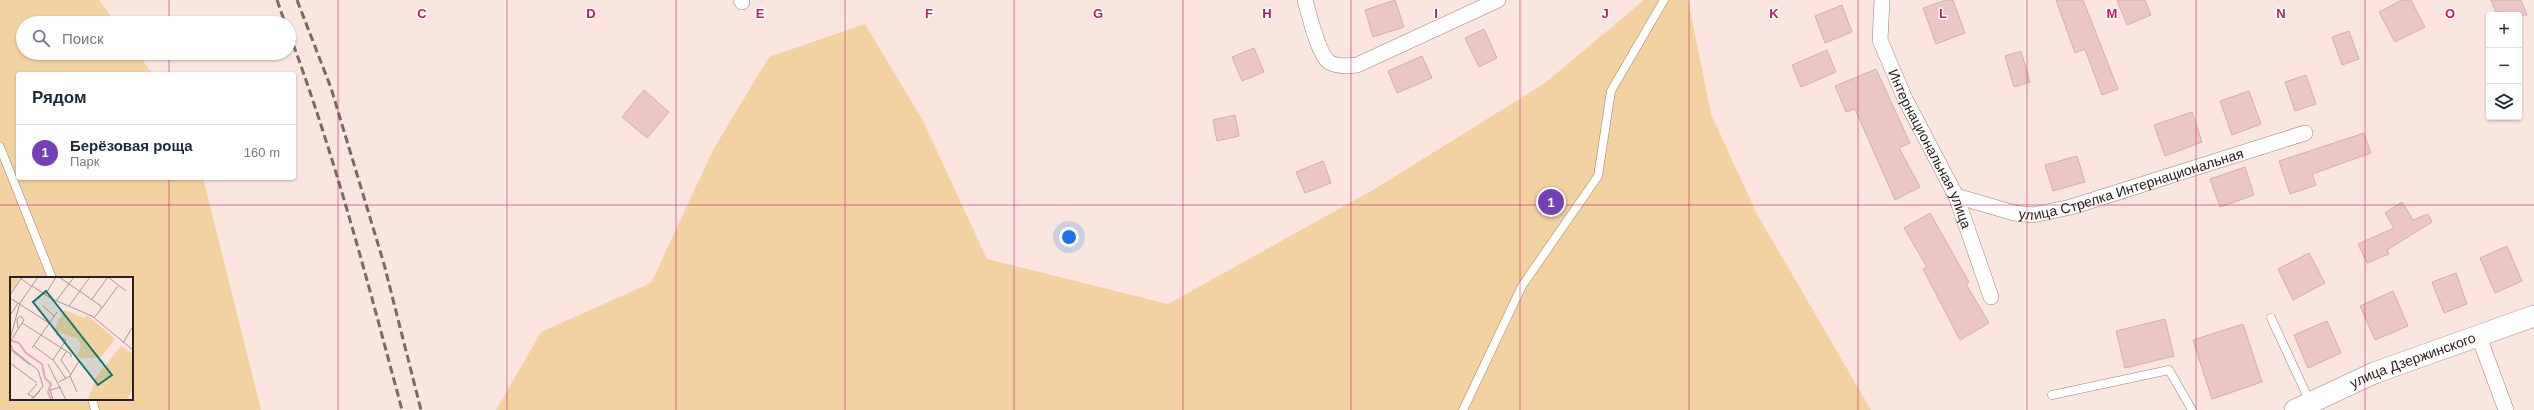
<!DOCTYPE html>
<html lang="ru">
<head>
<meta charset="utf-8">
<style>
	body { margin:0; font-family:Helvetica,sans-serif; background:#f6f6f7; color:#1f2937 }
	.controls { position:absolute; right:12px; top:12px; display:grid; overflow:hidden; border-radius:4px; box-shadow:0 1px 3px #0004 }
	.controls button { width:36px; height:36px; display:grid; place-items:center; padding:0; border:0; border-bottom:1px solid #e0e1e3; background:#fff; color:#1f2937; font:20px sans-serif }
	.you { position:absolute; left:1069px; top:237px; width:14px; height:14px; margin:-10px; border:3px solid #fff; border-radius:50%; background:#1a73e8; box-shadow:0 0 0 6px #1a73e833 }
	.badge { display:grid; place-items:center; width:26px; height:26px; border-radius:50%; background:#7241b8; color:#fff; font-size:13px; font-weight:700 }
	.pin { position:absolute; translate:-50% -50%; border:2px solid #fff; box-shadow:0 1px 4px #0006 }
	.list { margin:0; padding:0; list-style:none }
	h2 { display:flex; justify-content:space-between; align-items:center; height:52px; margin:0; padding:0 16px; font-size:17px }
	h2 small { font-size:13px; font-weight:400; color:#747a83 }
	.list li { display:grid; grid-template-columns:26px 1fr auto; gap:12px; align-items:center; box-sizing:border-box; height:56px; padding:0 16px; border-top:1px solid #e0e1e3 }
	.list b { display:block; font-size:15px; white-space:nowrap }
	.list p { margin:0; font-size:13px; white-space:nowrap; color:#747a83 }
	.list em { font-size:13px; font-style:normal; color:#747a83 }
	.icon { flex:none; width:22px; height:22px; fill:none; stroke:currentColor; stroke-width:2; stroke-linecap:round; stroke-linejoin:round }
	.map { position:relative; flex:none; width:2534px; height:410px; overflow:hidden }
	.search { position:absolute; background:#fff; box-shadow:0 1px 3px #0004; left:16px; top:16px; width:280px; height:44px; display:flex; align-items:center; gap:10px; box-sizing:border-box; padding:0 14px; border-radius:22px; color:#747a83; font-size:15px }
	.panel { position:absolute; background:#fff; box-shadow:0 1px 3px #0004; left:16px; top:72px; width:280px; height:108px; border-radius:4px }
	.map>svg:first-child { display:block }
</style>
</head>
<body>
<div class="map">
<svg width="2534" height="410" viewBox="0 0 2534 410">
	<rect width="100%" height="100%" fill="#fae5df"/>
	<path fill="#f2d2a1" fill-rule="evenodd" d="M0 0H99L116 23H23V53H137L153 74H18V178H203L261 410H0ZM11 278H132V399H11Z
		M1644 0H1688L1711 114 1757 214 1871 410H496L541 332 651 283 713 150 769 57 865 24 922 119 987 259 1168 304 1373 190 1545 83Z"/>
	<path fill="#eac6c5" stroke="#d3afaf" d="M1395 0 1404 27 1373 37 1365 10Z
		M1946 0H1953L1965 33 1936 44 1923 8Z
		M2056 0H2083L2118 89 2102 95 2085 49 2075 53Z
		M2117 0H2145L2151 15 2127 25Z
		M2402 0H2411L2425 27 2395 42 2379 12Z
		M2491 0H2521L2527 15H2497Z
		M1842 5 1852 32 1825 43 1815 16Z
		M1484 29 1497 58 1479 67 1465 38Z
		M2349 31 2359 59 2342 65 2332 37Z
		M1254 48 1264 72 1242 81 1232 57Z
		M1827 50 1836 72 1801 87 1792 65Z
		M2021 51 2030 82 2014 87 2005 56Z
		M1422 56 1432 78 1397 93 1388 71Z
		M1876 69 1910 143 1899 148 1920 187 1895 200 1855 109 1846 112 1835 86Z
		M2306 75 2316 104 2295 111 2285 82Z
		M644 90 669 112 647 138 622 117Z
		M2249 91 2261 124 2232 135 2220 101Z
		M2192 112 2202 142 2165 156 2154 125Z
		M1235 115 1239 136 1217 141 1213 120Z
		M2364 133 2371 153 2312 174 2316 185 2290 194 2279 161Z
		M2077 156 2085 182 2053 191 2045 165Z
		M1323 161 1331 183 1305 193 1296 172Z
		M2245 167 2254 195 2220 207 2210 179Z
		M2402 202 2413 220 2428 214 2432 222 2387 250 2389 254 2367 263 2358 244 2394 228 2385 213Z
		M1930 213 1969 282 1966 284 1989 323 1960 340 1923 269 1927 267 1904 228Z
		M2507 246 2522 281 2495 293 2480 258Z
		M2309 253 2325 283 2293 300 2278 269Z
		M2456 273 2467 304 2444 313 2432 282Z
		M2393 291 2408 326 2375 340 2360 306Z
		M2165 319 2174 356 2125 368 2116 331Z
		M2327 321 2341 353 2308 368 2294 335Z
		M2243 324 2262 382 2212 399 2193 340Z"/>
	<g fill="none" stroke-linecap="round" stroke-linejoin="round">
		<g stroke="#9e8076" stroke-width="9">
			<path id="lane" d="M0 147 52 278
				M2271 318 2310 402
				M2052 395 2169 370 2192 410
				M92 399 95 410
				M1463 410 1522 286 1598 176 1611 91 1664 0"/>
		</g>
		<g stroke="#9e8076" stroke-width="16">
			<g id="street">
				<path d="M741 0 742 2"/>
				<path d="M1305 0C1309 14 1318 54 1329 62 1337 67 1349 66 1357 65L1498 0"/>
				<path id="s1" d="M1882 0 1880 40 1905 99 1956 196 1991 297"/>
				<path id="s2" d="M1956 196 2014 213 2033 215 2071 207 2305 133"/>
				<path d="M2479 337 2506 410"/>
			</g>
		</g>
		<g stroke="#9e8076" stroke-width="22">
			<g id="secondary">
				<path id="s3" d="M2295 410 2374 373 2534 316"/>
			</g>
		</g>
		<use href="#lane" stroke="#fff" stroke-width="8"/>
		<use href="#street" stroke="#fff" stroke-width="15"/>
		<use href="#secondary" stroke="#fff" stroke-width="21"/>
		<path stroke="#796a65" stroke-width="3" stroke-dasharray="8 4" stroke-linecap="butt" d="M277 0 285 23
			M297 0 331 88 384 264 421 410
			M289 33C335 156 368 283 402 410"/>
	</g>
	<path fill="none" stroke="#c2185b" stroke-width="1" stroke-opacity="0.55" d="M169 0V23M338 0V410M507 0V410M676 0V410M845 0V410M1014 0V410M1183 0V410M1351 0V410M1520 0V410M1689 0V410M1858 0V410M2027 0V410M2196 0V410M2365 0V410M169 53V74M169 178V410M0 205H2534"/>
	<g text-anchor="middle" stroke-width="3" stroke-linejoin="round" paint-order="stroke">
		<g font-size="14" fill="#2d211d" stroke="#fff">
			<text dy="5" stroke="none"><textPath href="#s1" startOffset="160">Интернациональная улица</textPath></text>
			<text dy="5" stroke="none"><textPath href="#s2" startOffset="182">улица Стрелка Интернациональная</textPath></text>
			<text dy="5" stroke="none"><textPath href="#s3" startOffset="128">улица Дзержинского</textPath></text>
		</g>
	</g>
	<g transform="translate(10 277)">
		<rect width="123" height="123" fill="#fae5df"/>
		<path d="M0 0 10 2 0 15ZM54 33 75 41 77 38 105 62 90 81H70L67 79 71 69 68 62 44 54ZM111 69 123 77V113L116 123H78L87 99Z" fill="#f2d2a1"/>
		<path fill="none" stroke="#e4a6ba" stroke-width="2" d="M0 63 9 66 16 76 32 87 35 101 41 107 38 115 41 123"/>
		<path fill="none" stroke="#a89791" stroke-width="1" d="M9 0 21 9M49 0 91 29V32L84 41M22 9 42 22 82 39 123 73M0 18 12 0M35 18 46 0M0 21 39 46M82 22 98 0 116 14M46 24 64 0M33 29 44 39M59 29 80 0M92 31 108 9M1 37 8 26M12 46 61 77V80M0 62 10 26 28 0M0 65 14 43 11 39 7 42 8 51M0 66 3 73 28 93 33 109 22 123M113 66 123 49M24 69 44 84 56 102M22 71 47 35M0 72 20 88M56 75 51 83 61 98M43 83 56 63 46 57M0 86 27 106M38 87 56 123M60 99 67 115M49 105 60 99 69 84M23 120 18 117 27 107M20 123 30 114M43 123 40 113 51 110"/>
		<path fill="#0f766e" fill-opacity="0.15" stroke="#0f766e" stroke-width="2" d="M36 14 102 98 88 108 23 25Z"/>
		<rect width="123" height="123" fill="none" stroke="#2d211d" stroke-width="2"/>
	</g>
	<g font-size="13" text-anchor="middle" font-weight="bold" fill="#c2185b" stroke="#fff" stroke-width="3" stroke-linejoin="round" paint-order="stroke">
		<text x="422" y="18">C</text>
		<text x="591" y="18">D</text>
		<text x="760" y="18">E</text>
		<text x="929" y="18">F</text>
		<text x="1098" y="18">G</text>
		<text x="1267" y="18">H</text>
		<text x="1436" y="18">I</text>
		<text x="1605" y="18">J</text>
		<text x="1774" y="18">K</text>
		<text x="1943" y="18">L</text>
		<text x="2112" y="18">M</text>
		<text x="2281" y="18">N</text>
		<text x="2450" y="18">O</text>
	</g>
</svg>
<div class="controls">
<button>+</button>
<button>−</button>
<button><svg class="icon" aria-label="layers" viewBox="0 0 24 24"><path d="M12 4l9 5-9 5-9-5zM3 14l9 5 9-5"/></svg></button>
</div>
<div class="you"></div>
<div class="pin badge" style="left:1551px;top:202px">1</div>
<div class="search"><svg class="icon" aria-label="search" viewBox="0 0 24 24"><circle cx="10" cy="10" r="6"/><path d="M15 15l6 6"/></svg>Поиск</div>
<section class="panel">
<h2>Рядом<small></small></h2>
<ul class="list">
<li><span class="badge">1</span><div><b>Берёзовая роща</b><p>Парк</p></div><em>160 m</em></li>
</ul>
</section>
</div>
</body>
</html>
